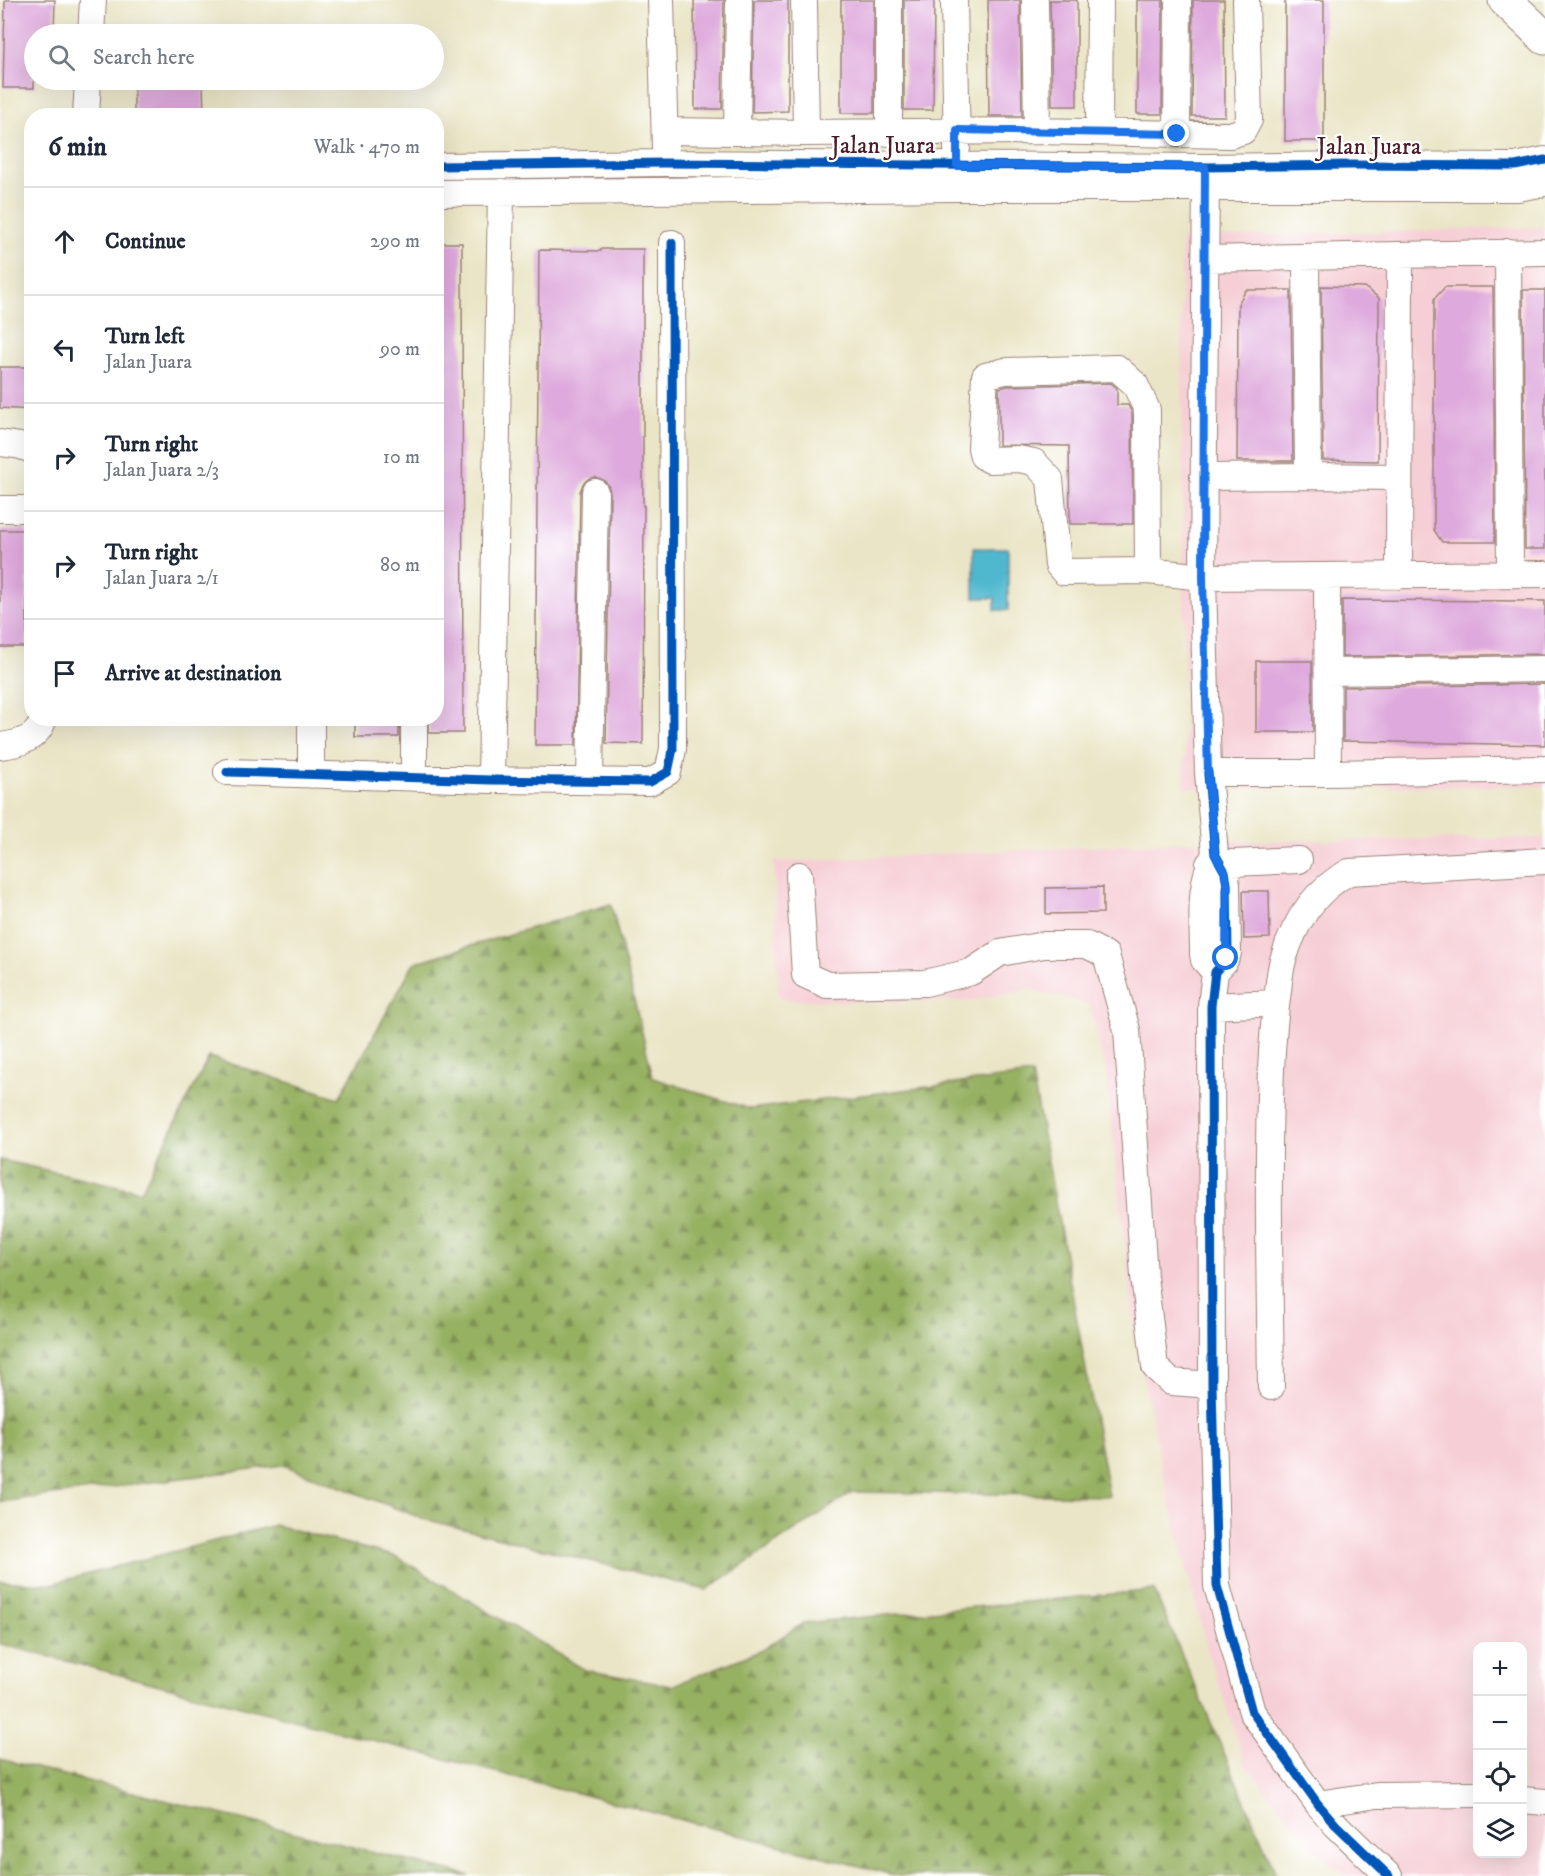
<!DOCTYPE html>
<html lang="en">
<head>
<meta charset="utf-8">
<style>
	body { margin:0; font-family:"IM FELL DW Pica",serif; background:#f6f6f7; color:#1f2937 }
	.controls { position:absolute; right:18px; bottom:18px; display:grid; overflow:hidden; border-radius:12px; box-shadow:0 6px 24px #0002 }
	.controls button { width:54px; height:54px; display:grid; place-items:center; padding:0; border:0; border-bottom:2px solid #e0e1e3; background:#fff; color:#1f2937; font:30px sans-serif }
	.stop { position:absolute; width:18px; height:18px; margin:-14px; border:4px solid #1a73e8; border-radius:50%; background:#fff }
	.stop.end { background:#1a73e8; border-color:#fff; box-shadow:0 2px 6px #0008 }
	.list { margin:0; padding:0; list-style:none }
	h2 { display:flex; justify-content:space-between; align-items:center; height:78px; margin:0; padding:0 24px; font-size:26px }
	h2 small { font-size:20px; font-weight:400; color:#747a83 }
	.list li { display:grid; grid-template-columns:39px 1fr auto; gap:18px; align-items:center; box-sizing:border-box; height:108px; padding:0 24px; border-top:2px solid #e0e1e3 }
	.list b { display:block; font-size:22px; white-space:nowrap }
	.list p { margin:0; font-size:20px; white-space:nowrap; color:#747a83 }
	.list em { font-size:20px; font-style:normal; color:#747a83 }
	.icon { flex:none; width:33px; height:33px; fill:none; stroke:currentColor; stroke-width:2; stroke-linecap:round; stroke-linejoin:round }
	.map { position:relative; flex:none; width:1545px; height:1876px; overflow:hidden }
	.search { position:absolute; background:#fff; box-shadow:0 6px 24px #0002; left:24px; top:24px; width:420px; height:66px; display:flex; align-items:center; gap:15px; box-sizing:border-box; padding:0 21px; border-radius:33px; color:#747a83; font-size:22px }
	.panel { position:absolute; background:#fff; box-shadow:0 6px 24px #0002; left:24px; top:108px; width:420px; height:618px; border-radius:24px }
	.map>svg:first-child { display:block }
</style>
</head>
<body>
<div class="map">
<svg width="1545" height="1876" viewBox="0 0 1545 1876">
	<defs>
		<pattern id="forest-firs" width="22" height="20" patternUnits="userSpaceOnUse" patternTransform="scale(1.5)"><rect width="22" height="20" fill="#96b162"/><path d="M5 1l3.5 6h-7zM16 11l3.5 6h-7z" fill="#7c8f51"/></pattern>
	</defs>
	<rect width="100%" height="100%" fill="#fff"/>
	<filter id="ink" filterUnits="userSpaceOnUse"><feTurbulence type="fractalNoise" baseFrequency=".0167" numOctaves="2"/><feDisplacementMap in="SourceGraphic" scale="12" xChannelSelector="R" yChannelSelector="G"/><feConvolveMatrix kernelMatrix="1 2 1 2 8 2 1 2 1" color-interpolation-filters="sRGB"/></filter>
	<filter id="wash" filterUnits="userSpaceOnUse"><feTurbulence type="fractalNoise" baseFrequency=".008" numOctaves="4" result="noise"/><feDisplacementMap in="SourceGraphic" scale="24" xChannelSelector="R" yChannelSelector="G"/><feGaussianBlur stdDeviation="1.35" result="paint"/><feColorMatrix in="noise" values="0 0 0 0 0 0 0 0 0 0 0 0 0 0 0 0 0 1.4 0 .05"/><feComposite in="paint" operator="in"/></filter>
	<g filter="url(#wash)">
		<rect width="100%" height="100%" fill="#eae5c6"/>
		<path fill="#f6cfd6" fill-rule="evenodd" d="M1545 227V786L1185 788 1181 238Z
			M1545 838V1876H1347L1315 1850 1246 1766 1208 1653 1162 1469 1136 1340 1105 1067 1089 1004 1028 989 970 1001 848 1002 779 999 774 862 1181 842ZM1478 1646H1522V1854H1478Z"/>
		<path fill="url(#forest-firs)" stroke="#706846" stroke-width="1.5" d="M611 904 653 1078 750 1109 1032 1074 1109 1496 853 1492 706 1590 424 1519 283 1465 0 1502V1160L141 1191 209 1057 339 1098 414 963Z
			M275 1525 397 1557 585 1670 671 1686 762 1650 803 1623 1154 1590 1277 1876H898L0 1644V1581L50 1584Z
			M0 1759 470 1876H0Z"/>
		<path fill="#50b8ce" stroke="#4d6c7c" stroke-width="1.5" d="M974 548H1008V610H995V598H974Z"/>
		<g id="blocks">
			<path fill="#dea9dc" d="M5 0H55L54 34H34V88H3Z
				M694 0H724L722 109H695Z
				M754 0H788V111L752 112Z
				M841 0H874V113H841Z
				M904 0H934L933 110H904Z
				M988 0H1020L1022 116H989Z
				M1050 0H1077V106H1052Z
				M1137 0H1163L1162 114H1137Z
				M1193 0H1224L1225 116H1192Z
				M1285 0H1324V141H1285Z
				M134 80H203L204 116H134Z
				M436 243H462L463 733H429V718H436Z
				M601 249H643V506H644L643 744 606 743 610 492 608 485 603 480 595 477 588 479 583 484 580 492 576 745H535L539 250 601 251Z
				M1321 286 1364 287 1379 298 1378 461 1323 460Z
				M1445 287H1493L1495 542H1442L1434 530V299Z
				M1246 290H1291L1293 461H1237L1238 304Z
				M1523 290H1545V549H1525Z
				M0 367H27V374H32V410L0 408Z
				M1111 383 1117 388V405H1128L1132 413 1133 524H1070L1069 446 999 445V388L1007 386Z
				M0 530H27V647H0Z
				M1342 600 1545 601V654L1342 657Z
				M1256 661H1312L1313 732H1256Z
				M1545 684V745L1343 741V687Z
				M355 718H399V737H355Z
				M1103 887V913L1046 914V888Z
				M1243 891H1269L1270 938 1244 939Z"/>
		</g>
	</g>
	<g filter="url(#ink)">
		<use href="#blocks" fill-opacity="0" stroke="#9a8278" stroke-width="1.5"/>
		<g fill="none" stroke-linecap="round" stroke-linejoin="round">
			<g stroke="#9a8278" stroke-width="28">
				<path id="minor" d="M661 0 665 148
					M804 0 806 133
					M889 0V133
					M954 0 957 148
					M1035 0 1037 131
					M91 34 93 0
					M86 116 88 80
					M665 131 806 133 1037 131 1230 135 1243 131 1249 120 1246 0
					M1099 131 1100 0
					M737 132 739 0
					M1177 134 1178 0
					M436 166 664 163 1205 167 1352 165 1515 166 1545 160
					M1206 171 1203 577 1208 773H1328L1545 769
					M436 193 957 188H1518L1545 183
					M1508 252 1510 574
					M1205 259 1545 252
					M0 443 21 446 32 450
					M1308 476 1399 477
					M1203 477 1308 476 1306 257
					M0 509H32
					M1148 571 1147 410 1135 384 1117 368 1005 371 985 376 981 448 983 456 990 460 1018 459 1034 462 1050 479 1058 565 1064 572 1148 571 1203 577 1545 574
					M1327 576 1328 773
					M1399 576 1400 255
					M1328 672 1545 669
					M414 718V778
					M0 746C19 744 38 739 44 718
					M227 772 491 780 650 782 668 772 673 749 672 243
					M1208 773 1215 854 1225 872 1227 885 1228 953 1224 962 1215 972 1211 1006 1212 1385 1217 1586 1252 1712 1318 1804 1336 1825 1389 1876
					M311 775V718
					M491 780 501 192
					M590 781 595 492
					M1215 854C1198 883 1203 922 1203 954L1204 960 1215 972
					M1209 864 1299 860
					M799 875 805 975 827 985 925 983 971 972 1000 953 1044 945H1087L1106 955 1127 1030 1144 1276 1155 1367 1171 1382 1212 1385
					M1211 1006 1276 1003
					M1271 1387C1270 1290 1267 1193 1270 1096 1271 1061 1273 1026 1278 991 1279 981 1280 970 1283 960 1294 923 1315 890 1349 872L1545 861
					M1522 1800 1545 1802
					M1318 1804 1377 1795 1478 1794"/>
			</g>
			<g stroke="#9a8278" stroke-width="35">
				<path id="major" d="M1505 0 1545 38"/>
			</g>
			<use href="#minor" stroke="#fff" stroke-width="26"/>
			<use href="#major" stroke="#fff" stroke-width="33"/>
			<g stroke="#fff" stroke-width="13">
				<path id="cycleway" d="M436 166 664 163 1205 167 1352 165 1515 166 1545 160
					M227 772 491 780 650 782 668 772 673 749 672 243
					M1208 773 1215 854 1225 872 1227 885 1228 953 1224 962 1215 972 1211 1006 1212 1385 1217 1586 1252 1712 1318 1804 1336 1825 1389 1876"/>
			</g>
			<use href="#cycleway" stroke="#0057b8" stroke-width="9"/>
		</g>
	</g>
	<g fill="none" stroke-linecap="round" stroke-linejoin="round" filter="url(#ink)">
		<path stroke="#1a73e8" stroke-width="8" d="M1177 134 957 130V165L1205 167 1203 577 1208 773 1215 854 1225 872 1227 885 1226 958"/>
	</g>
	<g text-anchor="middle" stroke-width="4.5" stroke-linejoin="round" paint-order="stroke">
		<g font-size="24" fill="#4a1f2b" stroke="#fff">
			<text x="883" y="153">Jalan Juara</text>
			<text x="1369" y="154">Jalan Juara</text>
		</g>
	</g>
</svg>
<div class="controls">
<button>+</button>
<button>−</button>
<button><svg class="icon" aria-label="locate" viewBox="0 0 24 24"><circle cx="12" cy="12" r="6"/><path d="M12 2v4M12 18v4M2 12h4M18 12h4"/></svg></button>
<button><svg class="icon" aria-label="layers" viewBox="0 0 24 24"><path d="M12 4l9 5-9 5-9-5zM3 14l9 5 9-5"/></svg></button>
</div>
<div class="stop" style="left:1226px;top:958px"></div>
<div class="stop end" style="left:1177px;top:134px"></div>
<div class="search"><svg class="icon" aria-label="search" viewBox="0 0 24 24"><circle cx="10" cy="10" r="6"/><path d="M15 15l6 6"/></svg>Search here</div>
<section class="panel">
<h2>6 min<small>Walk · 470 m</small></h2>
<ul class="list">
<li><svg class="icon" aria-label="ahead" viewBox="0 0 24 24"><path d="M12 20V5M6 11l6-6 6 6"/></svg><div><b>Continue</b></div><em>290 m</em></li>
<li><svg class="icon" aria-label="left" viewBox="0 0 24 24"><path d="M17 20v-9H6M10 6l-5 5 5 5"/></svg><div><b>Turn left</b><p>Jalan Juara</p></div><em>90 m</em></li>
<li><svg class="icon" aria-label="right" viewBox="0 0 24 24"><path d="M7 20v-9h11M14 6l5 5-5 5"/></svg><div><b>Turn right</b><p>Jalan Juara 2/3</p></div><em>10 m</em></li>
<li><svg class="icon" aria-label="right" viewBox="0 0 24 24"><path d="M7 20v-9h11M14 6l5 5-5 5"/></svg><div><b>Turn right</b><p>Jalan Juara 2/1</p></div><em>80 m</em></li>
<li><svg class="icon" aria-label="arrive" viewBox="0 0 24 24"><path d="M6 21V4h12l-3 4 3 4H6"/></svg><div><b>Arrive at destination</b></div></li>
</ul>
</section>
</div>
</body>
</html>
